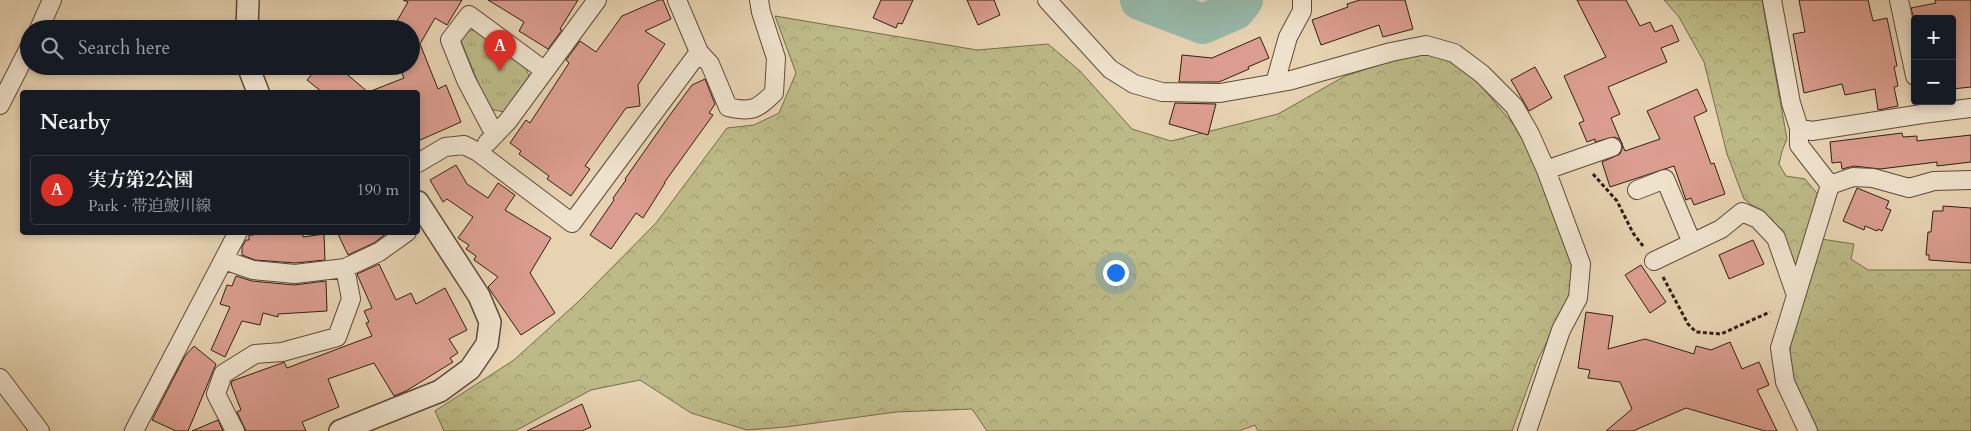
<!DOCTYPE html>
<html lang="en">
<head>
<meta charset="utf-8">
<style>
	body { margin:0; font-family:Cardo,"Noto Serif JP",serif; background:#242831; color:#f1f3f6 }
	.controls { position:absolute; right:15px; top:15px; display:grid; overflow:hidden; border-radius:5px; box-shadow:0 2px 8px #0003 }
	.controls button { width:45px; height:45px; display:grid; place-items:center; padding:0; border:0; border-bottom:1px solid #363941; background:#171b24; color:#f1f3f6; font:25px sans-serif }
	.you { position:absolute; left:1115px; top:272px; width:18px; height:18px; margin:-12px; border:4px solid #fff; border-radius:50%; background:#1a73e8; box-shadow:0 0 0 8px #1a73e833 }
	.badge { display:grid; place-items:center; width:32px; height:32px; border-radius:50%; background:#d93025; color:#fff; font-size:16px; font-weight:700 }
	.pin { position:absolute; translate:-50% -41px; filter:drop-shadow(0 1px 2px #0008) }
	.pin::after { content:''; position:absolute; top:26px; width:18px; height:15px; background:inherit; clip-path:polygon(0 0,100% 0,50% 100%) }
	.list { margin:0; padding:0; list-style:none }
	h2 { display:flex; justify-content:space-between; align-items:center; height:65px; margin:0; padding:0 20px; font-size:21px }
	h2 small { font-size:16px; font-weight:400; color:#9ea1a6 }
	.list li { display:grid; grid-template-columns:32px 1fr auto; gap:15px; align-items:center; box-sizing:border-box; height:70px; margin:0 10px 10px; padding:0 10px; border:1px solid #363941; border-radius:5px }
	.list b { display:block; font-size:19px; white-space:nowrap }
	.list p { margin:0; font-size:16px; white-space:nowrap; color:#9ea1a6 }
	.list em { font-size:16px; font-style:normal; color:#9ea1a6 }
	.icon { flex:none; width:28px; height:28px; fill:none; stroke:currentColor; stroke-width:2; stroke-linecap:round; stroke-linejoin:round }
	.map { position:relative; flex:none; width:1971px; height:431px; overflow:hidden }
	.search { position:absolute; background:#171b24; box-shadow:0 2px 8px #0003; left:20px; top:20px; width:400px; height:55px; display:flex; align-items:center; gap:12px; box-sizing:border-box; padding:0 18px; border-radius:28px; color:#9ea1a6; font-size:19px }
	.panel { position:absolute; background:#171b24; box-shadow:0 2px 8px #0003; left:20px; top:90px; width:400px; height:145px; border-radius:5px }
	.map>svg:first-child { display:block }
</style>
</head>
<body>
<div class="map">
<svg width="1971" height="431" viewBox="0 0 1971 431">
	<defs>
		<pattern id="forest-crowns" width="20" height="18" patternUnits="userSpaceOnUse" patternTransform="scale(1.25)"><rect width="20" height="18" fill="#bcba87"/><path d="M2 6a3 3 0 1 1 6 0M12 15a3 3 0 1 1 6 0" fill="none" stroke="#a29f74"/></pattern>
		<pattern id="park-tufts" width="24" height="20" patternUnits="userSpaceOnUse" patternTransform="scale(1.25)"><rect width="24" height="20" fill="#bcba87"/><path d="M3 7l-1-3M5 7V3M7 7l1-3M15 17l-1-3M17 17v-4M19 17l1-3" fill="none" stroke="#a29f74"/></pattern>
	</defs>
	<rect width="100%" height="100%" fill="#e7d3b2"/>
	<filter id="stains"><feTurbulence type="fractalNoise" baseFrequency=".004" numOctaves="4"/><feColorMatrix values="0 0 0 0 .2 0 0 0 0 .09 0 0 0 0 .02 0 0 0 .5 -.17"/></filter>
	<radialGradient id="worn" r=".72"><stop offset=".6" stop-color="#630" stop-opacity="0"/><stop offset="1" stop-color="#630" stop-opacity=".3"/></radialGradient>
	<path fill="url(#forest-crowns)" stroke="#766c4c" d="M1664 0H1762L1787 139 1782 151 1779 164 1786 176 1805 179 1822 199 1798 277 1764 214 1744 199 1727 154 1704 62 1679 17Z
		M775 16 977 50 1048 44 1080 71 1132 129 1171 141 1278 114 1345 76 1425 50 1447 57 1477 81 1523 136 1575 266 1568 302 1538 359 1512 431H1258L1255 425 1239 431H987L972 409 896 412 786 427 747 430 691 413 640 380 591 390 515 431H444L435 411 514 360 579 301 656 223 727 128 754 125 779 113 796 73Z
		M1821 239 1854 244 1851 259 1868 270H1971V431H1818C1812 420 1791 388 1790 377 1785 333 1807 279 1821 239Z"/>
	<path fill="url(#park-tufts)" stroke="#766c4c" d="M476 30 525 66 529 76 504 112 489 109 461 41 467 31Z"/>
	<g fill="none" stroke-linecap="round" stroke-linejoin="round">
		<path stroke="#97b8aa" stroke-width="40" d="M1140 0 1203 24 1235 10 1243 0"/>
	</g>
	<path fill="#db9d8f" stroke="#311e12" d="M403 0H462L447 25 435 18 420 44 438 89 446 85 461 122 418 141V92L371 91 404 78 399 66H411V29L397 21 408 2Z
		M488 0H578L560 29 562 30 548 49 519 31 524 22Z
		M659 0H663L671 19 645 31 665 44 638 85 640 106 626 108 585 166 590 169 571 196 547 179 549 176 519 154 521 151 510 143 526 120 530 123 569 63 566 60 580 41 596 52 622 16Z
		M881 0H913L902 24 898 23 896 28 873 18Z
		M967 0H994L1000 15 978 25Z
		M1360 0H1405L1413 29 1383 37 1379 25 1321 45 1312 20 1348 7 1347 4Z
		M1577 0H1626L1640 26 1650 22 1655 32 1672 25 1679 41 1661 48 1667 62 1608 87 1620 114 1611 118 1625 151 1660 139 1647 111 1697 89 1707 111 1694 117 1711 164 1714 163 1725 194 1694 205 1691 198 1686 200 1674 166 1610 187 1602 162 1620 154 1622 149V143L1619 139 1614 137 1595 142V139L1587 142 1579 123 1584 121 1564 76 1606 57Z
		M1799 0H1868L1873 21 1887 18 1897 66 1894 67 1898 86 1894 87 1898 106 1878 110 1875 89 1845 95 1842 84 1804 93 1793 34 1805 32Z
		M1935 0H1971V87L1952 89V19H1914L1911 8 1936 3Z
		M1260 37 1269 58 1248 67 1249 69 1219 82H1179L1182 55 1212 58Z
		M319 66H337L368 92H322L307 80Z
		M1535 67 1552 98 1529 111 1511 80Z
		M705 79 715 104 709 113 713 115 664 183H665L643 218 636 213 611 249 590 235 614 200 613 198 626 180 625 179 667 119 692 85Z
		M1175 103 1216 104 1208 135 1169 124Z
		M1902 133 1903 137 1917 136V141L1971 135V162L1937 166V162L1880 169 1854 166 1842 169 1841 162 1832 163 1830 142Z
		M456 165 467 184 488 198 498 183 515 195 505 210 551 238 530 273 555 313 521 335 488 287 498 277 474 260 476 256 466 249 469 245 458 238 473 217 447 199 443 202 430 180Z
		M1857 188 1889 201 1886 208 1891 210 1882 231 1878 229 1877 231 1865 226 1864 230 1843 221Z
		M1943 206 1971 208V263L1929 260V255H1926L1928 232H1931L1933 211H1943Z
		M254 232H303V237L324 234 325 260 295 263 255 260 242 255V247L246 240H249V235H254Z
		M337 232H388L374 243 348 255Z
		M1753 240 1764 264 1729 279 1719 255Z
		M379 264 396 300 411 293 416 304 445 288 467 330 449 339 458 353 450 358 453 362 406 391 394 396 374 363 328 379 339 407 302 422 306 431H246L237 412 241 410 231 384 232 381 282 363 284 362 287 368 372 336 366 323 369 322 364 311 372 308 357 274Z
		M1641 265 1666 302 1650 313 1625 275Z
		M236 276 252 281 294 285 326 281 327 311 278 314V317L263 313 260 325 242 321 225 357 211 350 230 307 220 304 227 285 232 286Z
		M1586 312 1613 316 1608 349 1645 339 1694 354 1696 346 1711 350 1730 342 1742 369 1759 362 1769 385 1757 390 1777 431H1765L1686 408 1633 431H1606L1632 409 1620 382 1588 378 1590 370 1578 368Z
		M194 346 216 364 188 431H176L152 420 185 356Z
		M582 404 591 427 582 431H527Z
		M218 420 223 431H192Z"/>
	<g fill="none" stroke-linecap="round" stroke-linejoin="round">
		<g stroke="#5e4b3a" stroke-width="20">
			<path id="minor" d="M1047 0 1110 69 1134 84 1162 92 1220 93 1288 81 1391 52 1426 45 1454 53 1482 74 1514 106 1530 134 1546 170 1581 264 1578 298 1561 330 1527 431
				M1772 0 1791 103 1799 128 1812 131 1922 114 1971 108
				M1899 0 1915 76
				M39 29 52 0
				M699 52 710 64 728 107C752 113 757 109 774 93L776 58 761 12 759 0
				M1275 83 1288 37 1302 11V0
				M0 105 29 48
				M1799 128V145L1830 185
				M495 135 466 80 450 40 469 15 545 71
				M487 143 508 121 597 0
				M418 163 445 147 464 145 478 152 572 223 699 52 677 0
				M1546 170 1612 147
				M1830 185 1853 177 1873 178 1909 188 1934 181 1971 180
				M1637 190 1665 179 1692 243
				M224 260 253 270 295 274 345 268 379 252 407 232
				M1654 261 1721 229 1742 212 1758 219 1776 238 1796 295
				M0 378 40 431
				M134 431 238 232
				M235 431 216 394 223 374 255 354 282 352 337 337 351 299 345 268
				M1808 431 1785 382 1780 348 1830 185"/>
		</g>
		<g stroke="#5e4b3a" stroke-width="24">
			<path id="tertiary" d="M247 29 248 0
				M248 66 258 92
				M340 431 440 391 470 369 487 344 490 322 479 296 418 202"/>
		</g>
		<path stroke="#311e12" stroke-width="3" stroke-dasharray="4 2.5" stroke-linecap="butt" d="M1593 174 1617 201 1633 233 1643 246
			M1663 277 1688 324 1696 332 1721 334 1770 312"/>
		<use href="#minor" stroke="#efe2cd" stroke-width="18"/>
		<use href="#tertiary" stroke="#efe2cd" stroke-width="21"/>
	</g>
	<rect width="100%" height="100%" filter="url(#stains)"/>
	<rect width="100%" height="100%" fill="url(#worn)"/>
</svg>
<div class="controls">
<button>+</button>
<button>−</button>
</div>
<div class="you"></div>
<div class="pin badge" style="left:500px;top:71px">A</div>
<div class="search"><svg class="icon" aria-label="search" viewBox="0 0 24 24"><circle cx="10" cy="10" r="6"/><path d="M15 15l6 6"/></svg>Search here</div>
<section class="panel">
<h2>Nearby<small></small></h2>
<ul class="list">
<li><span class="badge">A</span><div><b>実方第2公園</b><p>Park · 帯迫皷川線</p></div><em>190 m</em></li>
</ul>
</section>
</div>
</body>
</html>
